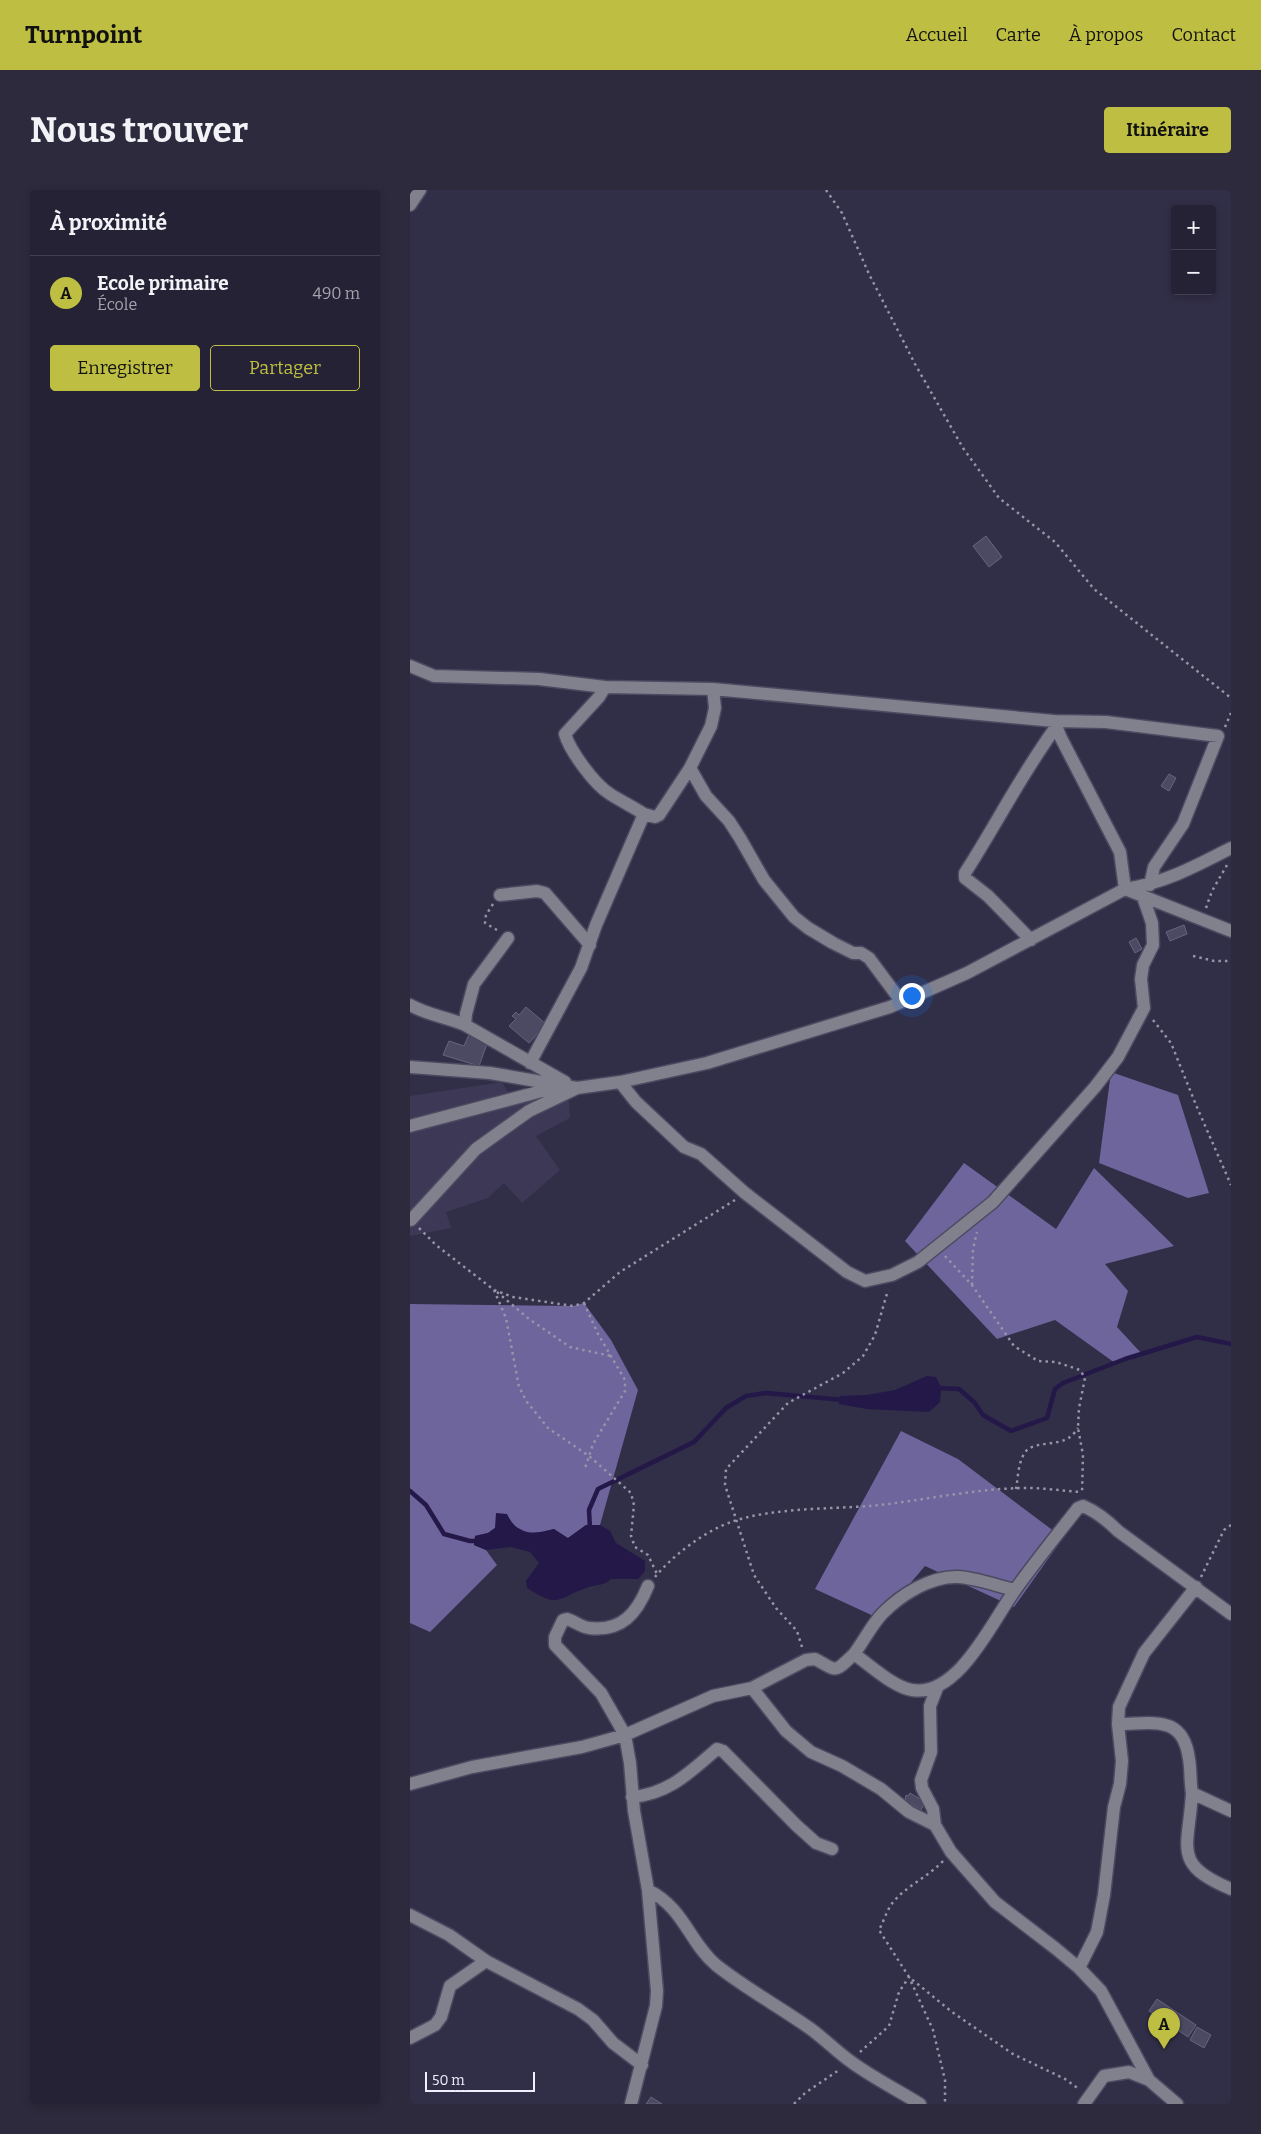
<!DOCTYPE html>
<html lang="fr">
<head>
<meta charset="utf-8">
<style>
	body { margin:0; font-family:Bitter,serif; background:#2d2a3d; color:#f1f3f6 }
	.controls { position:absolute; right:15px; top:15px; display:grid; overflow:hidden; border-radius:5px; box-shadow:0 2px 8px #0003 }
	.controls button { width:45px; height:45px; display:grid; place-items:center; padding:0; border:0; border-bottom:1px solid #423f50; background:#252235; color:#f1f3f6; font:25px sans-serif }
	.scale { position:absolute; left:15px; bottom:12px; width:110px; box-sizing:border-box; padding-left:5px; border:2px solid #efedfe; border-top:0; font-size:14px; line-height:18px; white-space:nowrap; color:#efedfe; -webkit-text-stroke:4px #312e47; paint-order:stroke }
	.you { position:absolute; left:501px; top:805px; width:18px; height:18px; margin:-12px; border:4px solid #fff; border-radius:50%; background:#1a73e8; box-shadow:0 0 0 8px #1a73e833 }
	.badge { display:grid; place-items:center; width:32px; height:32px; border-radius:50%; background:#bebf42; color:#111; font-size:16px; font-weight:700 }
	.pin { position:absolute; translate:-50% -41px; filter:drop-shadow(0 1px 2px #0008) }
	.pin::after { content:''; position:absolute; top:26px; width:18px; height:15px; background:inherit; clip-path:polygon(0 0,100% 0,50% 100%) }
	.list { margin:0; padding:0; list-style:none }
	h2 { display:flex; justify-content:space-between; align-items:center; height:65px; margin:0; padding:0 20px; font-size:21px }
	h2 small { font-size:16px; font-weight:400; color:#a3a4ad }
	.list li { display:grid; grid-template-columns:32px 1fr auto; gap:15px; align-items:center; box-sizing:border-box; height:75px; padding:0 20px; border-top:1px solid #423f50 }
	.list b { display:block; font-size:19px; white-space:nowrap }
	.list p { margin:0; font-size:16px; white-space:nowrap; color:#a3a4ad }
	.list em { font-size:16px; font-style:normal; color:#a3a4ad }
	.actions { display:flex; gap:10px; padding:15px 20px }
	.actions a { flex:1; padding:11px 0; border:1px solid #bebf42; border-radius:5px; text-align:center; font-size:18px; color:#bebf42 }
	.actions .main { background:#bebf42; color:#111 }
	.map { position:relative; flex:none; width:821px; height:1914px; overflow:hidden; border-radius:5px }
	header { display:flex; align-items:center; gap:30px; box-sizing:border-box; height:70px; padding:0 25px; background:#bebf42; color:#111 }
	header strong { font-size:24px }
	nav { display:flex; gap:28px; margin-inline-start:auto; font-size:18px }
	.intro { display:flex; align-items:center; justify-content:space-between; box-sizing:border-box; height:120px; padding:0 30px }
	h1 { margin:0; font-size:35px }
	.button { padding:12px 22px; border-radius:5px; background:#bebf42; color:#111; font-size:18px; font-weight:700 }
	main { display:flex; gap:30px; padding:0 30px }
	aside { flex:1; background:#252235; border-radius:5px; box-shadow:0 2px 8px #0003 }
	.map>svg:first-child { display:block }
</style>
</head>
<body>
<header>
<strong>Turnpoint</strong>
<nav><a>Accueil</a><a>Carte</a><a>À propos</a><a>Contact</a></nav>
</header>
<div class="intro"><h1>Nous trouver</h1><a class="button">Itinéraire</a></div>
<main>
<aside>
<h2>À proximité<small></small></h2>
<ul class="list">
<li><span class="badge">A</span><div><b>Ecole primaire</b><p>École</p></div><em>490 m</em></li>
</ul>
<div class="actions"><a class="main">Enregistrer</a><a>Partager</a></div>
</aside>
<div class="map">
<svg width="821" height="1914" viewBox="0 0 821 1914">
	<rect width="100%" height="100%" fill="#312e47"/>
	<path fill="#3c3856" d="M92 892 104 912 158 900 160 928 126 946 150 980 112 1013 94 993 78 1008 36 1022 41 1038 0 1046V906Z"/>
	<path fill="#6d659c" d="M701 882 768 905 799 1003 778 1008 689 973Z
		M554 973 646 1039 684 978 764 1056 695 1074 718 1101 707 1137 732 1164 705 1173 645 1130 587 1149 495 1051Z
		M174 1113 201 1150 228 1200 190 1335H176L157 1349 144 1339 122 1345 102 1335 85 1338 78 1343 65 1346 64 1355 76 1360 87 1375 20 1442 0 1433V1114L163 1116Z
		M491 1241 548 1269 653 1348 604 1417 515 1376 470 1429 405 1399Z"/>
	<path fill="#231848" d="M517 1186 526 1187 531 1197 530 1212 519 1222 457 1219 429 1214 430 1206 457 1205 485 1200Z
		M86 1323 97 1324C108 1347 124 1344 144 1339L158 1348 176 1335H190L200 1341 206 1353 235 1371V1381L228 1389H201C194 1396 188 1394 179 1397 147 1407 151 1420 117 1398L116 1391 129 1373 120 1362 101 1357 76 1360 64 1355 65 1346 78 1343 85 1338Z"/>
	<g fill="none" stroke-linecap="round" stroke-linejoin="round">
		<path stroke="#231848" stroke-width="4.5" d="M528 1198 549 1199 564 1212 573 1225 601 1241 637 1228 645 1199 653 1193 715 1169 787 1147 821 1154
			M0 1301 16 1315 34 1344 60 1351H69
			M180 1339 179 1320 188 1299 284 1252 316 1218 336 1206 356 1203 434 1210"/>
	</g>
	<path fill="#4c4963" stroke="#66647f" d="M576 346 592 367 579 377 563 356Z
		M759 584 766 588 759 601 751 596Z
		M774 735 777 744 760 751 756 742Z
		M726 748 732 759 725 763 719 752Z
		M116 817 136 834 119 853 99 836 106 829 102 826 106 822 109 825Z
		M60 842 78 851 69 876 33 865 39 851 54 856Z
		M500 1603 515 1612 511 1620 495 1611 496 1605 498 1606Z
		M747 1809 786 1835 778 1847 739 1821Z
		M787 1837 801 1845 794 1858 780 1850Z
		M241 1907 252 1914H236Z"/>
	<g fill="none" stroke-linecap="round" stroke-linejoin="round">
		<g stroke="#4c4961" stroke-width="15">
			<path id="minor" d="M0 15 10 0
				M0 476 24 486 129 489 195 497
				M644 531 696 532 808 546 773 634 744 677 740 695
				M280 578 296 606 319 631 330 648 354 690 384 727 398 738 423 753 443 763H451L459 768 491 811
				M234 624C223 617 211 611 200 604 184 594 160 561 155 544L189 507 195 497 303 499 644 531 651 548 710 662 715 699C755 693 786 676 821 658
				M90 705 127 701 135 703 180 755
				M621 750 578 706 555 688V683C586 635 612 583 646 537
				M0 815C17 825 37 827 55 835L155 892
				M55 835 56 824 64 794 98 748
				M120 873 171 778 186 735 234 624 245 627 249 625 280 578 301 536 305 518 303 499
				M0 877 80 883 167 898 210 892 297 873 480 817 557 783 715 699 821 741
				M210 892 226 912 274 957 291 964 335 1003 437 1082 455 1091 482 1085 508 1072 583 1012 685 897 708 867 734 818 731 789 733 775 743 755 742 733 733 707
				M0 936 147 897
				M1 1030 66 959 119 921 167 898
				M444 1464C454 1451 462 1434 473 1423 492 1404 521 1386 548 1387 567 1388 587 1396 605 1400
				M342 1498 376 1541 401 1562 432 1576 471 1599 499 1622 525 1635 541 1662 585 1712 645 1758 669 1778 691 1801 739 1890
				M708 1534C743 1534 773 1524 779 1569 781 1580 780 1592 782 1603L821 1621
				M0 1594 62 1577 172 1557 215 1545 303 1506 342 1498 396 1470 405 1469C428 1481 423 1484 444 1464 460 1475 483 1497 502 1500 548 1508 583 1430 605 1400 625 1372 647 1345 668 1318L673 1316C687 1322 698 1331 708 1341L821 1424
				M782 1603C779 1658 761 1674 821 1699
				M222 1607C259 1604 280 1582 307 1559L313 1561 386 1635 406 1653 422 1659
				M525 1635 523 1619 512 1598 511 1590 521 1562 520 1516 527 1498
				M238 1700C274 1718 279 1752 306 1775 335 1798 368 1816 398 1837 411 1846 423 1858 436 1868 459 1886 486 1899 510 1914
				M0 1725 39 1745 76 1771 168 1819 183 1830 203 1853 232 1875
				M669 1778 687 1742 694 1705 704 1617 710 1594 712 1571 708 1534 709 1517 734 1463 786 1397
				M0 1848 25 1835 31 1827 40 1796 76 1771
				M221 1914 246 1816 247 1801 238 1700 224 1621 220 1573 215 1545 191 1503 145 1455V1447L153 1430 157 1429C164 1431 171 1437 179 1438 212 1442 227 1423 238 1396
				M674 1914 694 1886 719 1882 739 1890 767 1914"/>
		</g>
		<path stroke="#9794a9" stroke-width="2.5" stroke-dasharray="2.5 4" stroke-linecap="butt" d="M416 0 432 23 459 84 505 174 553 258 589 308 645 352 684 399 821 508
			M815 537 821 523
			M83 714 76 725 75 733 87 740
			M796 718 802 701 817 675
			M783 766 804 771H821
			M743 830 761 853 786 915 821 995
			M9 1038 26 1055 84 1100 103 1107 163 1116 174 1113 210 1082 325 1010
			M535 1066 562 1095 604 1156 628 1171 646 1172 670 1180 675 1188 669 1218 668 1238 673 1265 672 1304
			M562 1095 563 1059 567 1042
			M84 1100 96 1128 109 1197 117 1212 138 1238 179 1266 221 1303 224 1315 221 1346 225 1357 238 1365 247 1384
			M87 1102 119 1129 160 1157 201 1166
			M174 1113 188 1144 215 1190V1201L183 1254 175 1278
			M606 1299C608 1288 608 1274 614 1264 621 1250 647 1257 660 1247 663 1245 666 1241 668 1238
			M245 1387C262 1366 295 1341 321 1332 360 1318 418 1319 460 1316 512 1311 565 1298 618 1298 635 1298 653 1301 671 1302
			M791 1387 814 1340 821 1335
			M392 1457 387 1441 366 1418 344 1385 315 1295 316 1279 378 1213 433 1183 453 1166 465 1145 478 1100
			M533 1671C518 1687 498 1695 484 1711 477 1719 474 1731 469 1740L499 1787 542 1822 603 1864 655 1889 669 1899
			M450 1862 479 1836 489 1802 499 1787 523 1840 535 1890V1914
			M384 1914 395 1903 429 1880"/>
		<use href="#minor" stroke="#81808d" stroke-width="12"/>
	</g>
</svg>
<div class="controls">
<button>+</button>
<button>−</button>
</div>
<div class="scale">50 m</div>
<div class="you"></div>
<div class="pin badge" style="left:754px;top:1859px">A</div>
</div>
</main>
</body>
</html>
